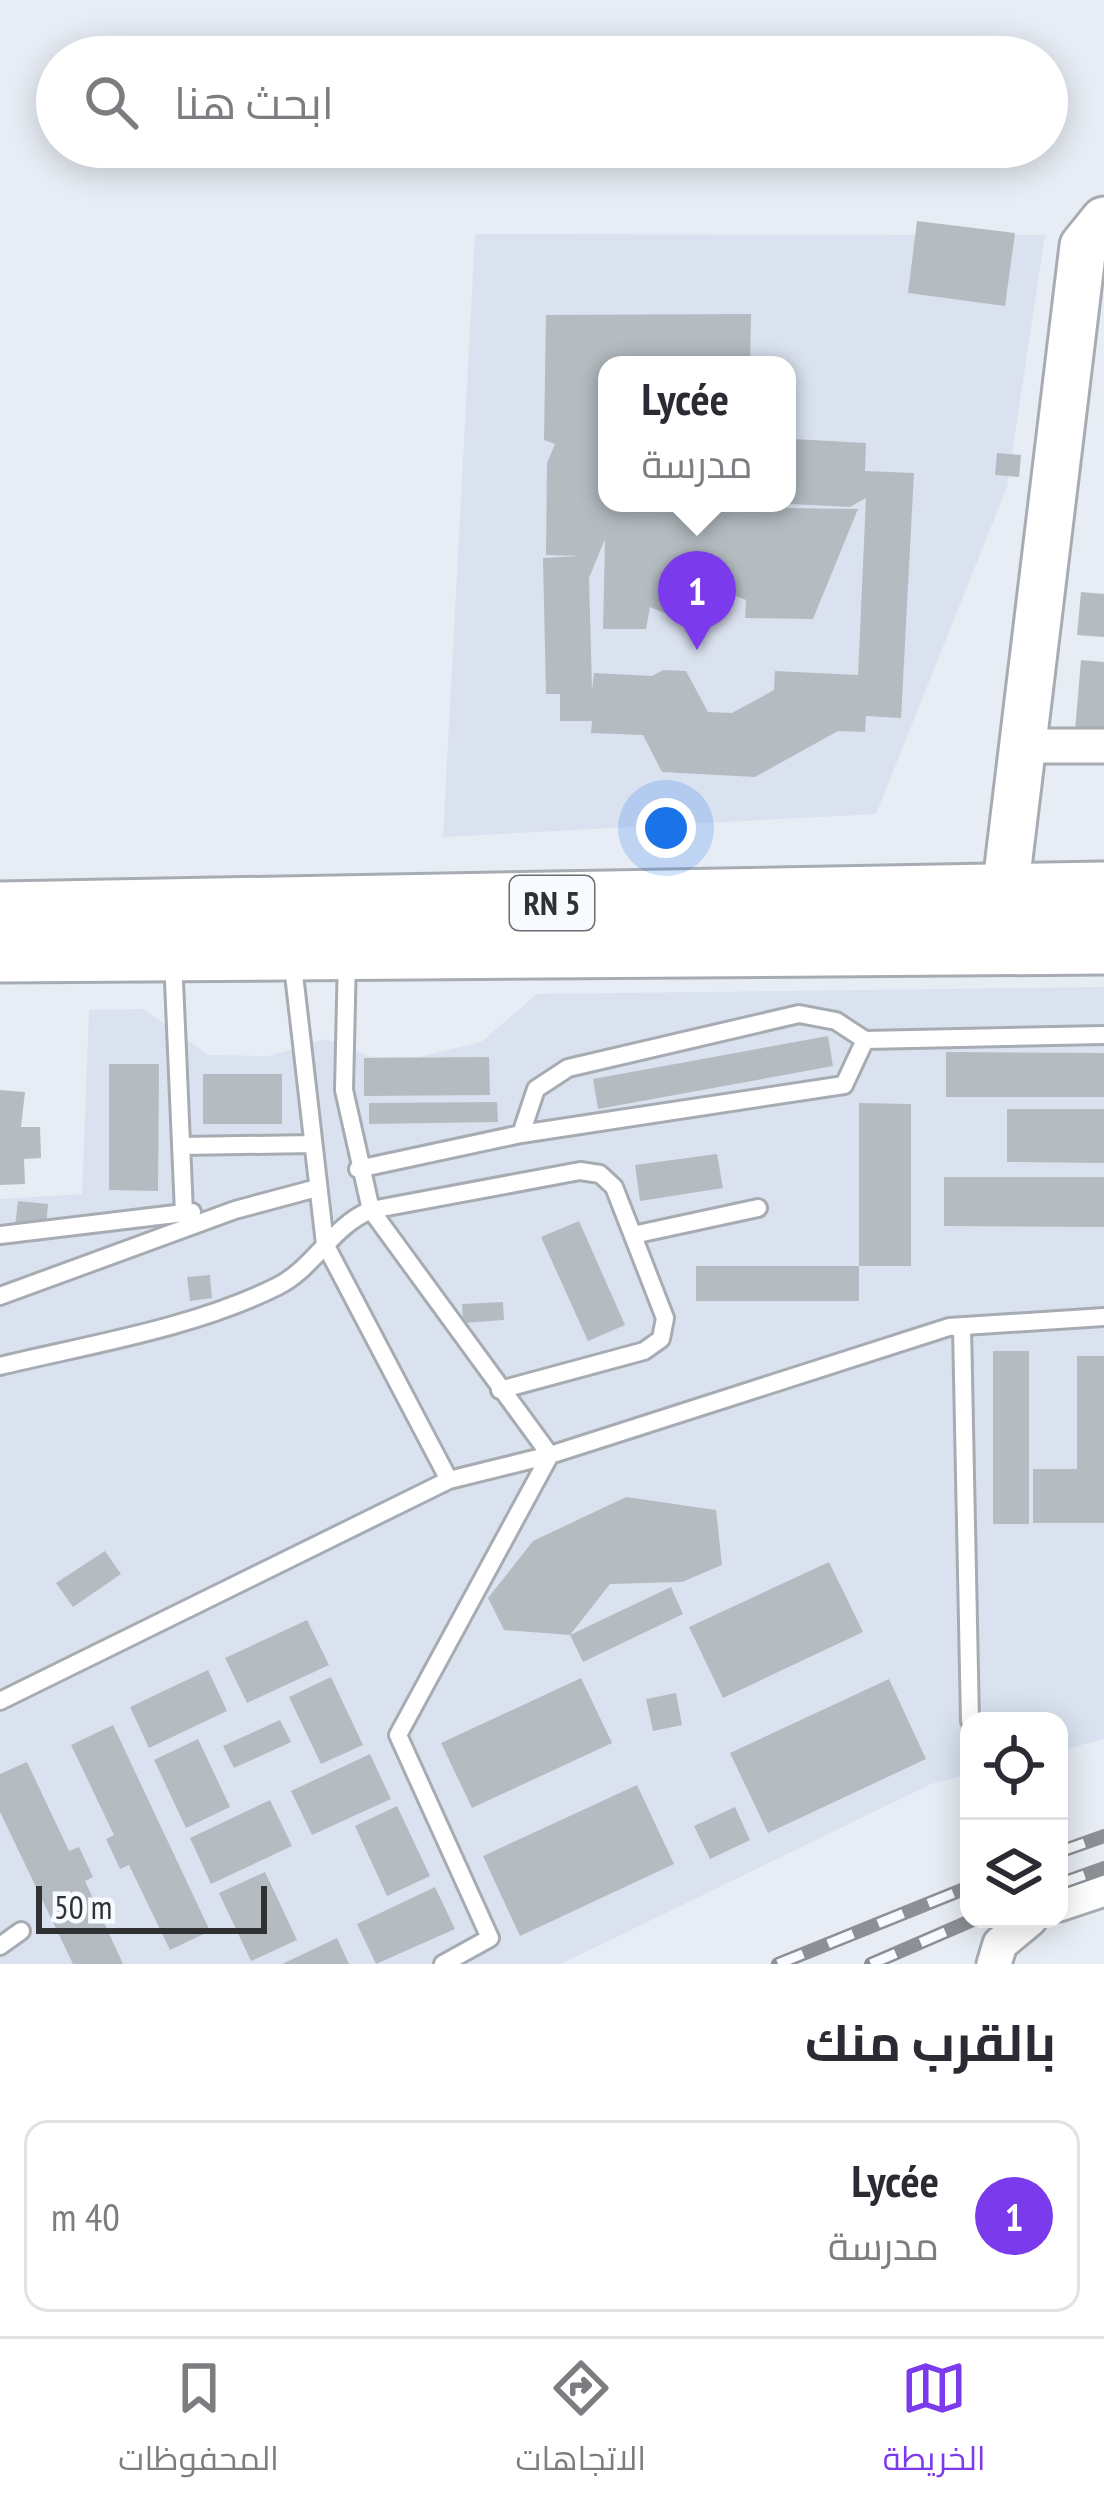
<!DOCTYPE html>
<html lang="ar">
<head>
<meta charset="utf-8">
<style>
	body { margin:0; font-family:"PT Sans Narrow",Cairo,sans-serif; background:#f2f2f3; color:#2b2b33; direction:rtl }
	.controls { position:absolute; right:36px; bottom:36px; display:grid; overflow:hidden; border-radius:24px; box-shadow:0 6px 30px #0003 }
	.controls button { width:108px; height:108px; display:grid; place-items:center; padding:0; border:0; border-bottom:3px solid #e1e1e2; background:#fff; color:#2b2b33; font:60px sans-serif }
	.scale { position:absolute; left:36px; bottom:30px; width:231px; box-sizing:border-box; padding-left:12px; border:6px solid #2f3133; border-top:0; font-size:33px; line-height:42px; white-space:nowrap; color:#2f3133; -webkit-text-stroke:9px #f7faff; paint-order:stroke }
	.you { position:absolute; left:666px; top:828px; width:42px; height:42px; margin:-30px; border:9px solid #fff; border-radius:50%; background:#1a73e8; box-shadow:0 0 0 18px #1a73e833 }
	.badge { display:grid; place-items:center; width:78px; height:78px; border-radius:50%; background:#7c3aed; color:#fff; font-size:39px; font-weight:700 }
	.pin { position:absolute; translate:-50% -99px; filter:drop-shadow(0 3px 6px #0008) }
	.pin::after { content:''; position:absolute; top:63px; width:42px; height:36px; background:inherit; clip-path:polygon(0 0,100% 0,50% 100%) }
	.popup { position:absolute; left:598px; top:356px; width:198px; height:156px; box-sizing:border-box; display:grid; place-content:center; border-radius:24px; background:#fff; filter:drop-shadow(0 3px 9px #0005); font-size:39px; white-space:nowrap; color:#7c7c81 }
	.popup b { font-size:45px; color:#2b2b33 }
	.popup::after { content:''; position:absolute; left:50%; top:100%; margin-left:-24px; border:24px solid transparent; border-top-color:#fff }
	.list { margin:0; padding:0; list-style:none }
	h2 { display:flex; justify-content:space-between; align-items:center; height:156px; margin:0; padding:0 48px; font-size:51px }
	h2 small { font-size:39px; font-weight:400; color:#7c7c81 }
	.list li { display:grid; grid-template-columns:78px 1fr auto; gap:36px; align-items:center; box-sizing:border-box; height:192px; margin:0 24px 24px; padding:0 24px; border:3px solid #e1e1e2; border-radius:24px }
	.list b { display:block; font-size:45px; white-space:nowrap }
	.list p { margin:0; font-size:39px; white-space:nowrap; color:#7c7c81 }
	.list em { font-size:39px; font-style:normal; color:#7c7c81 }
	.icon { flex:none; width:66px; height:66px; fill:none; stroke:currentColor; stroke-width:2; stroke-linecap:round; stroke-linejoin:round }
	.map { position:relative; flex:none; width:1104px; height:1964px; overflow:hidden; direction:ltr }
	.search { position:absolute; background:#fff; box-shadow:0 6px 30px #0003; left:36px; right:36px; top:36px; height:132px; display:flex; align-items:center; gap:30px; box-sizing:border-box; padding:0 42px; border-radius:66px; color:#7c7c81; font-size:45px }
	.sheet { height:372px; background:#fff }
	nav { display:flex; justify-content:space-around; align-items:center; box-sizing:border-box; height:168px; border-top:3px solid #e1e1e2; background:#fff; font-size:33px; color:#7c7c81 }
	nav a { display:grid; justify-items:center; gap:6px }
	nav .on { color:#7c3aed }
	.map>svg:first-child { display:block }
</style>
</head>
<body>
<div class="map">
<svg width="1104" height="1964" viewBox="0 0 1104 1964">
	<rect width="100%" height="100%" fill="#e8edf5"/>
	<path fill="#dae2f0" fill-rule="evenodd" d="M475 234 1045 235 1007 487 876 814 443 837ZM607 365H787V503H607Z
		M1104 987V1739L1059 1751V1721H969V1774L931 1784 561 1964H0V1199L82 1194 89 1010 144 1009 208 1055 269 1056 326 1039 372 1057H419L481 1042 537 994Z"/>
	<path fill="#b4bcc1" d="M917 221 1015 233 1005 306 908 293Z
		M751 314 750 365H607V503H787V508L858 509 813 619 745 618 746 600 728 593 716 623 693 614 694 572 675 617 650 607 646 629H603L605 539 589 578 592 690 594 673 652 676 663 670 686 671 708 712 732 713 774 690 775 671 858 675 866 498 850 507 790 504 793 439 866 443 865 471 914 473 901 718 866 716 865 732 838 731 755 777 662 772 643 735 591 733 592 721H560V694H546L543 558 580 556 546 555 547 463 555 444 544 440 546 315Z
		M997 453 1021 455 1019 477 995 475Z
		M1081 592 1104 594V637L1077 635Z
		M1081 660 1104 662V734L1075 731Z
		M828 1036 833 1066 598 1109 593 1079Z
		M946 1052 1104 1053V1097H946Z
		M489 1057 490 1095 364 1096V1058Z
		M109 1064H159L158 1191 109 1190Z
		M203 1074H282V1124H203Z
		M0 1090 25 1092 21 1127H40L41 1158 24 1159 25 1184 0 1185Z
		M497 1102 498 1122 369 1124V1103Z
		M859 1103 911 1104V1266H859V1301H696V1266H859Z
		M1007 1109H1104V1163L1007 1162Z
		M717 1154 723 1188 640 1201 635 1165Z
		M944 1177H1104V1227L944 1226Z
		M18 1201 48 1204 46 1229 15 1226Z
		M579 1221 625 1325 588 1341 541 1237Z
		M210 1275 212 1298 190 1301 187 1277Z
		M503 1302 504 1320 463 1323 462 1304Z
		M993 1351H1029V1524H993Z
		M1077 1356H1104V1523H1033V1469H1077Z
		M626 1497 716 1510 722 1565 682 1582 610 1584 570 1635 504 1630 488 1598 533 1541Z
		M105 1551 121 1574 73 1607 56 1583Z
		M829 1562 863 1632 723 1698 689 1627Z
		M671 1587 683 1614 583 1662 570 1635Z
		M307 1620 329 1665 247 1703 225 1658Z
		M208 1670 227 1711 149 1748 130 1707Z
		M331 1677 363 1745 321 1764 289 1697Z
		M581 1678 612 1743 472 1808 441 1743Z
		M889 1679 926 1759 768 1833 730 1753Z
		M676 1693 682 1725 653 1731 646 1699Z
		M280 1720 291 1742 234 1768 223 1746Z
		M113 1725 210 1931 170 1950 129 1865 120 1869 106 1839 114 1835 71 1745Z
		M198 1739 230 1807 186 1828 154 1760Z
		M370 1754 391 1799 312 1835 291 1791Z
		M27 1762 69 1851 79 1847 93 1877 85 1881 123 1964H73L0 1812V1774Z
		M637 1785 674 1864 520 1936 483 1856Z
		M270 1800 292 1846 211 1884 190 1838Z
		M397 1806 430 1876 387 1896 355 1826Z
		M735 1807 750 1840 710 1859 694 1826Z
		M265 1872 297 1940 251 1961 219 1893Z
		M435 1887 455 1929 376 1964 357 1924Z
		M337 1938 349 1964H282Z"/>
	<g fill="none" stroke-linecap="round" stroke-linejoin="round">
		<g stroke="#a7acb3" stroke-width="22">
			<path id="lane" d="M347 957 344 1090 371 1210 550 1455 949 1327 1104 1317
				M173 958 184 1213
				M521 1134 536 1089 568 1068 799 1014 836 1021 865 1040
				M181 1146 313 1144
				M358 1169 521 1134 844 1085 865 1040 1104 1035
				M0 1235 192 1212
				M633 1235 758 1208
				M0 1296 235 1210 317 1188
				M962 1327 970 1721
				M0 1366C91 1344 194 1328 278 1286 315 1267 332 1226 371 1210L580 1171 600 1174 614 1187 665 1318 661 1339 644 1351 500 1390
				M0 1701 449 1480 325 1244 292 957
				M0 1946 21 1931
				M443 1964 490 1938 398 1735 550 1455 449 1480"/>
		</g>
		<g stroke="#a7acb3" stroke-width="39">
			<path id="street" d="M1022 746H1104
				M1059 1904 1104 1889
				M994 1964 1000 1944 1030 1919"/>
		</g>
		<g stroke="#a7acb3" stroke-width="51">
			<path id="secondary" d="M1005 892 1083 246 1104 220"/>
		</g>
		<g stroke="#a7acb3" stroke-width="63">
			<path id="highway" d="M0 911 1104 891
				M0 953 1104 945"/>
		</g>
		<use href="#lane" stroke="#fff" stroke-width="16"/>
		<use href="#street" stroke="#fff" stroke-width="33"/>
		<use href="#secondary" stroke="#fff" stroke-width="45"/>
		<use href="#highway" stroke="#fff" stroke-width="57"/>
		<g stroke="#8c8f94" stroke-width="14">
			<path id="rail" d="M1059 1852 1104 1836
				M1059 1884 1104 1868
				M778 1964 969 1887
				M871 1964 975 1919"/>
		</g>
		<use href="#rail" stroke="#f7faff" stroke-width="9" stroke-dasharray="27" stroke-linecap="butt"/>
	</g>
	<g text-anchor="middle" stroke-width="12" stroke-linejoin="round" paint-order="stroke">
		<rect fill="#f7faff" stroke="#6b6d70" stroke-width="3" x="510" y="876" width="84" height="54" rx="9"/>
		<g font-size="33" font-weight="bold" fill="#2f3133">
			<text x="552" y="915">RN 5</text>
		</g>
	</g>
</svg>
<div class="controls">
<button><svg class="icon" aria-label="locate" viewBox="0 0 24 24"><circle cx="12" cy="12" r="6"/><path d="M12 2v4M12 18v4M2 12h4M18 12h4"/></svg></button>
<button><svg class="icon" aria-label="layers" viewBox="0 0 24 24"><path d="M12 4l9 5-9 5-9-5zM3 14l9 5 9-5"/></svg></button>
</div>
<div class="scale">50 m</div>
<div class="you"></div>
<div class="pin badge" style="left:697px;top:650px">1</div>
<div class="popup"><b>Lycée</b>مدرسة</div>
<div class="search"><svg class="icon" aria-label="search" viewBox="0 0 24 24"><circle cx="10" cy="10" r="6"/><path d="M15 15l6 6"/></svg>ابحث هنا</div>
</div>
<section class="sheet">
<h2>بالقرب منك<small></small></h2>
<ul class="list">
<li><span class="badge">1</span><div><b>Lycée</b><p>مدرسة</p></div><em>40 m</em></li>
</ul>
</section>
<nav>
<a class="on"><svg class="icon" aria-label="map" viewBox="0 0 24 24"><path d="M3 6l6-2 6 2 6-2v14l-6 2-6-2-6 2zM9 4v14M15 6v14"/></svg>الخريطة</a>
<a><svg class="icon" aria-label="directions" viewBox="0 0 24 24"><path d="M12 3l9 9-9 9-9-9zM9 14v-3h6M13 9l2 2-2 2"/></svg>الاتجاهات</a>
<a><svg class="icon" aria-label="saved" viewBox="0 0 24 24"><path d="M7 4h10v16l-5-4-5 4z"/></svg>المحفوظات</a>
</nav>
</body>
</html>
